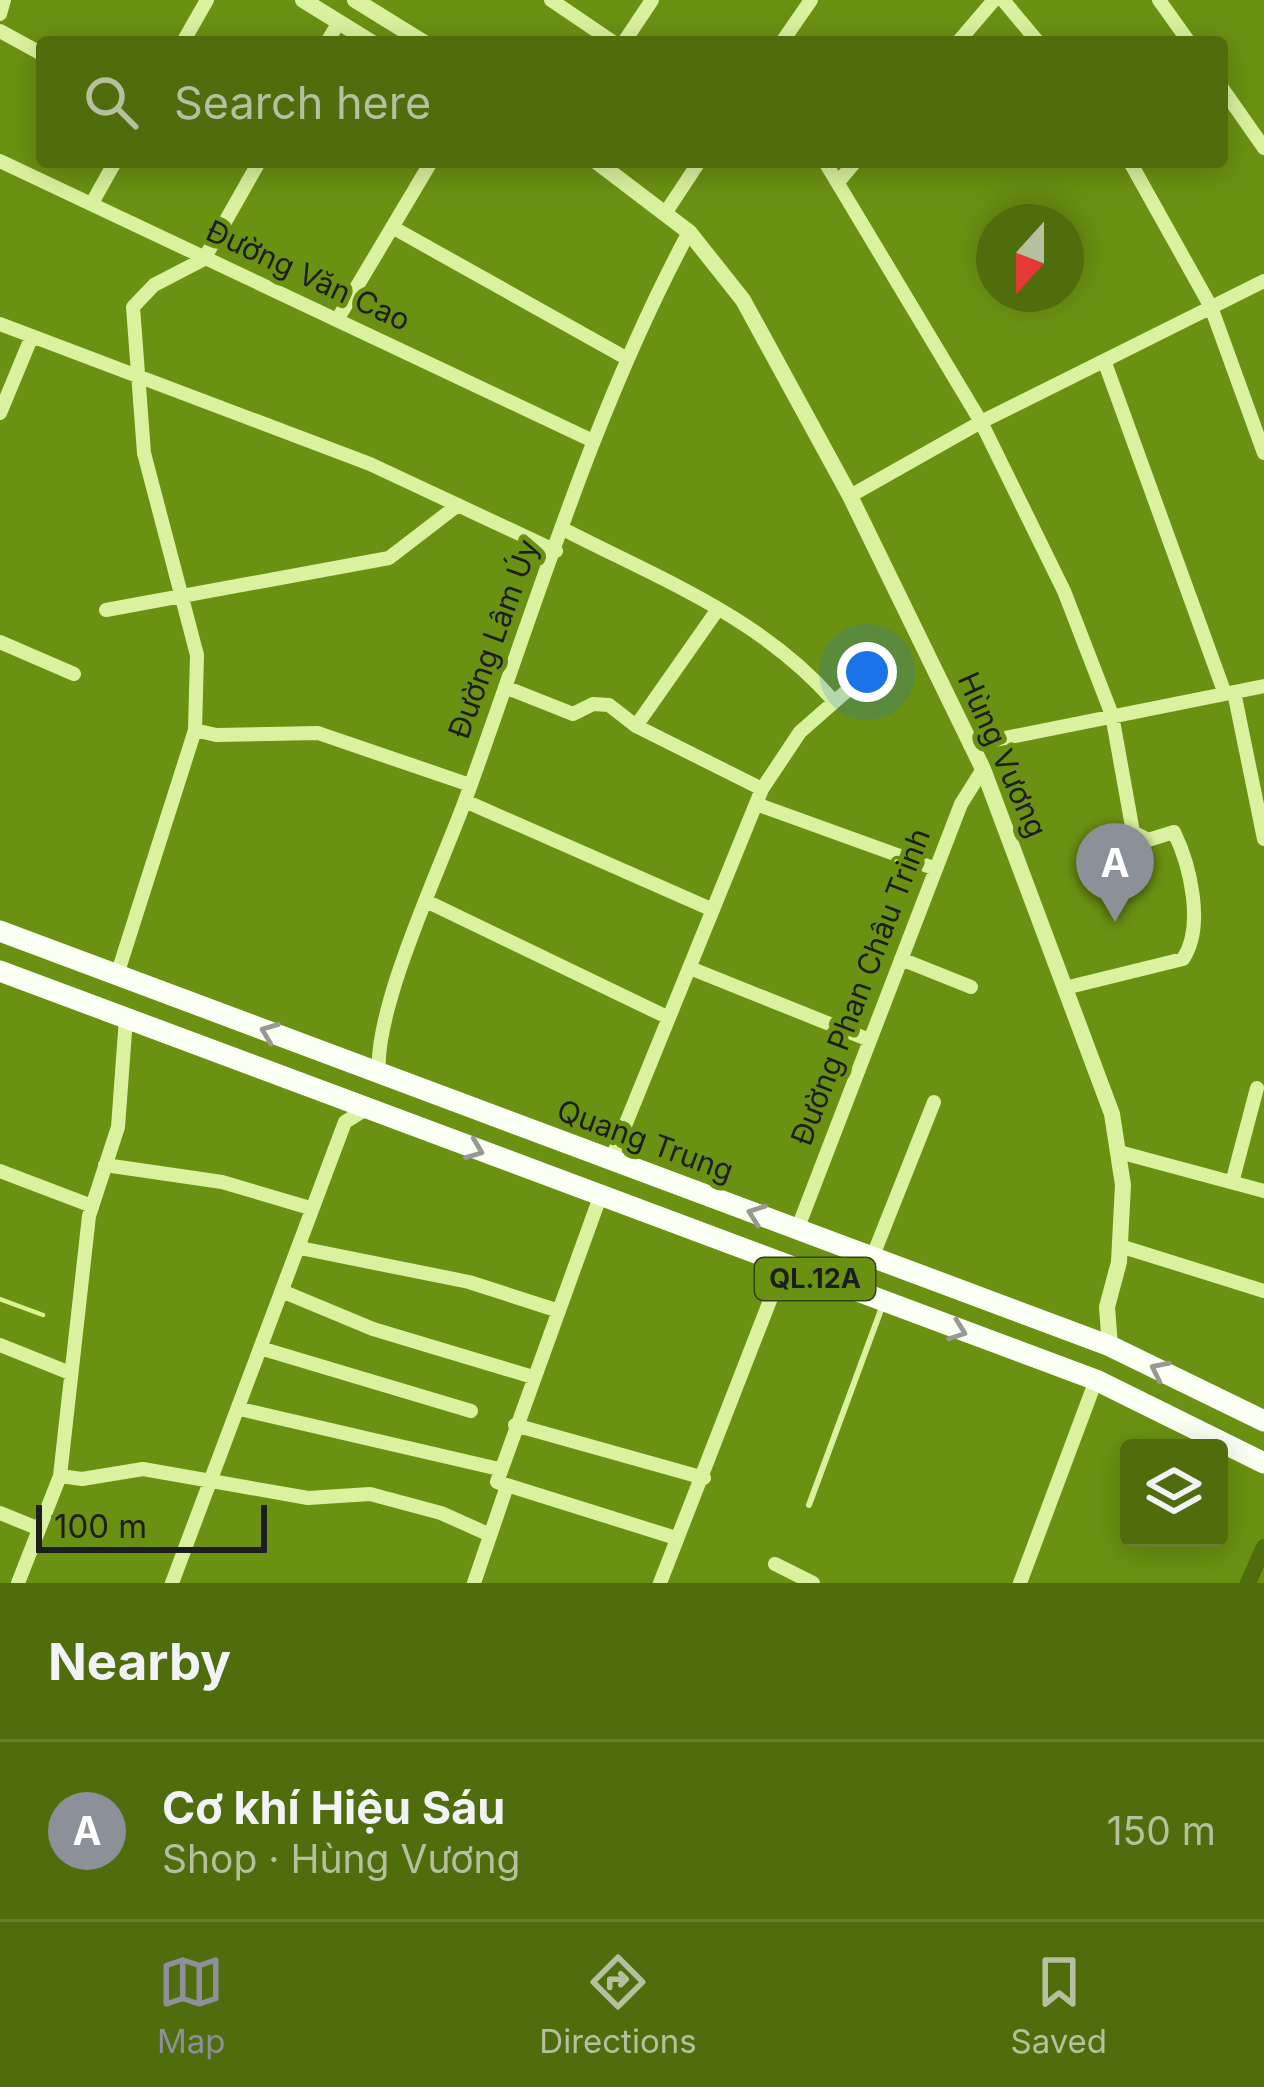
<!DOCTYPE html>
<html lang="en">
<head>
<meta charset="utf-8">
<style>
	body { margin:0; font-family:Inter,sans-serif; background:#5a751c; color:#f1f3f6 }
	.controls { position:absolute; right:36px; bottom:36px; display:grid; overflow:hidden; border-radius:12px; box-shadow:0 6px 30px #0003 }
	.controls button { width:108px; height:108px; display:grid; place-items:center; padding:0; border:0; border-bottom:3px solid #67802e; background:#506d0e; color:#f1f3f6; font:60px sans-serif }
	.compass { position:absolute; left:976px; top:204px; width:108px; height:108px; border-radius:50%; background:#506d0e; box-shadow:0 6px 30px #0003; rotate:201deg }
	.scale { position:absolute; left:36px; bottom:30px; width:231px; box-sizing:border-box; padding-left:12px; border:6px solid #1d1d1d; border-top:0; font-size:33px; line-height:42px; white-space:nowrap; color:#1d1d1d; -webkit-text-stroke:9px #6b9112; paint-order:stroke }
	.you { position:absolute; left:867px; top:672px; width:42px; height:42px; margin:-30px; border:9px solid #fff; border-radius:50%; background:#1a73e8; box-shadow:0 0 0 18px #1a73e833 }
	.badge { display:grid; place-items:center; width:78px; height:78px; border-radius:50%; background:#8c9099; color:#fff; font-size:39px; font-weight:700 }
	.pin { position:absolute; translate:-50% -99px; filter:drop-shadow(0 3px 6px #0008) }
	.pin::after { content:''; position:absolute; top:63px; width:42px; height:36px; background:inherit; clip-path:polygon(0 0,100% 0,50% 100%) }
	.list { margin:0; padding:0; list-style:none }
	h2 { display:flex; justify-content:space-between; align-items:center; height:156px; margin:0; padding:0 48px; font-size:51px }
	h2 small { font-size:39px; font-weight:400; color:#b4c09e }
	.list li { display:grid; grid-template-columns:78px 1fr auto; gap:36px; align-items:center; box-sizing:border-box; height:180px; padding:0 48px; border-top:3px solid #67802e }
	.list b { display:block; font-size:45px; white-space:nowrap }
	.list p { margin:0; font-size:39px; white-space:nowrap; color:#b4c09e }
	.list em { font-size:39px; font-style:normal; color:#b4c09e }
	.icon { flex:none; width:66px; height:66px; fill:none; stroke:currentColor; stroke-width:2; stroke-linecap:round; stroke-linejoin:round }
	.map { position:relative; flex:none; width:1264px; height:1583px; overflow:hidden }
	.search { position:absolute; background:#506d0e; box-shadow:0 6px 30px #0003; left:36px; right:36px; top:36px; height:132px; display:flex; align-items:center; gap:30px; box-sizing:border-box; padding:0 42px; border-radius:12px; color:#b4c09e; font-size:45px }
	.sheet { height:336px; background:#506d0e }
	nav { display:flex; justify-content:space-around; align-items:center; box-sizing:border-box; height:168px; border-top:3px solid #67802e; background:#506d0e; font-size:33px; color:#b4c09e }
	nav a { display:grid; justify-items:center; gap:6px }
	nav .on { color:#8c9099 }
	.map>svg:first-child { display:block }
</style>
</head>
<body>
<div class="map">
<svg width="1264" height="1583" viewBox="0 0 1264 1583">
	<rect width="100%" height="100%" fill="#6b9112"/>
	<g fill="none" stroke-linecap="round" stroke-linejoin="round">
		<path stroke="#daf590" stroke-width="4.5" d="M0 1299 43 1315"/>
		<path stroke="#4f6d0b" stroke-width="16" d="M1248 1583 1264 1547"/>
		<path stroke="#daf29f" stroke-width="6" d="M809 1505 882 1307"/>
		<path stroke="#daf29f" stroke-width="14" d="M551 0 613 42
			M1003 0 1038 42
			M1159 0 1189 42
			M0 14 4 0
			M0 31 42 54
			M183 42 207 0
			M327 42 339 22
			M624 42 652 0
			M782 42 811 0
			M958 42 994 0
			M1222 88 1264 148
			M0 161 593 441
			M825 162 981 422 1064 591 1112 715 1133 832 1148 840 1174 832C1190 865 1205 926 1183 959L1069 987
			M1130 162 1211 307 1264 453
			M839 181 855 162
			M92 203 115 162
			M666 212 699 162
			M392 227 626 358
			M337 320 431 162
			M0 324 370 464 556 551
			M1105 363 1225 694
			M0 413 32 336
			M850 496 981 422 1264 281
			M563 529C658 578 760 617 832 699
			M106 610 389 558 458 505
			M0 642 74 674
			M505 687 573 714 593 704 609 705 636 726 762 789
			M1234 692 1264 839
			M636 726 718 609
			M195 730 216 735 318 733 470 785
			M970 745 1264 686
			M465 801 713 910
			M756 804 936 869
			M426 901 667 1017
			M901 959 971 987
			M690 968 867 1039
			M117 975 195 730 197 655 144 453 133 307 154 285 204 259 259 162
			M379 1074C373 1009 442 865 466 798 535 608 593 411 689 232
			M1119 1152 1264 1191
			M611 1160 762 789 800 732 866 674
			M105 1165 222 1182 310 1208
			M0 1171 92 1206
			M1233 1179 1257 1088
			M600 1197 497 1482 676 1538
			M797 1230 961 804 983 769
			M1120 1246 1264 1291
			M300 1248 469 1282 559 1311
			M872 1258 934 1102
			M284 1292 373 1329 533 1377
			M0 1345 70 1373
			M260 1348 471 1411
			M240 1409 499 1469
			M515 1425 704 1478
			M60 1476 82 1479 143 1469 308 1498 370 1494 441 1513 488 1534
			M0 1513 37 1528
			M775 1564 813 1583
			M18 1583 60 1476 89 1216 118 1127 126 1018
			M172 1583 345 1122 366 1109
			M474 1583 507 1486
			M660 1583 783 1267
			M1020 1583 1096 1380"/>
		<path stroke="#daf29f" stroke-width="16" d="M303 0 371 42
			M355 0 423 42
			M597 162 689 232 743 300 850 496 983 769 1112 1114 1123 1185 1119 1262 1107 1307 1110 1346"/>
		<path stroke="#fcfff4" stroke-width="21" d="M0 931 1110 1346 1264 1421
			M0 971 1096 1380 1264 1463"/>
	</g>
	<defs><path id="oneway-chevron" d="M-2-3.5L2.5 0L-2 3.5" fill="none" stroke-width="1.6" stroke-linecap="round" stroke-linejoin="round" transform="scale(3)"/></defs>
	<g stroke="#989993">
		<use href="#oneway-chevron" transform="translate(269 1032) rotate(-159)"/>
		<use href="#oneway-chevron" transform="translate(475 1150) rotate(21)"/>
		<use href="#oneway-chevron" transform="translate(756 1214) rotate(-160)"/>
		<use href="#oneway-chevron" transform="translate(958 1331) rotate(20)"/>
		<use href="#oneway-chevron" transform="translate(1159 1370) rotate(-154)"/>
	</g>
	<g text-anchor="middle" stroke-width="10" stroke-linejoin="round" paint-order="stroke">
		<rect fill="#6b9112" stroke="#34401a" stroke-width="3" x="755" y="1258" width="120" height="42" rx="9"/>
		<g font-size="27" font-weight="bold" fill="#1d1d1d">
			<text x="815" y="1288">QL.12A</text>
		</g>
		<g font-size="30" fill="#1d1d1d" stroke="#6b9112">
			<text transform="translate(308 276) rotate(25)" y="10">Đường Văn Cao</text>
			<text transform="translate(494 639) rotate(-70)" y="10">Đường Lâm Úy</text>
			<text transform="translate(1002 755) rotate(66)" y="10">Hùng Vương</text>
			<text transform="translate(861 987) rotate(-69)" y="10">Đường Phan Châu Trinh</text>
			<text transform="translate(645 1141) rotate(20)" y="10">Quang Trung</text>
		</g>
	</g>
</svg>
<div class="controls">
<button><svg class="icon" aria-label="layers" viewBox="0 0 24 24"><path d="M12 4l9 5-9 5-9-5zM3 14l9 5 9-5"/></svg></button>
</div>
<svg class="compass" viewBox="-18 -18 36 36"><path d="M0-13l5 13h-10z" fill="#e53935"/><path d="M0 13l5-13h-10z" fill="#b4c09e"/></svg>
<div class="scale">100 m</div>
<div class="you"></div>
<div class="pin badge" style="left:1115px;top:922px">A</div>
<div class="search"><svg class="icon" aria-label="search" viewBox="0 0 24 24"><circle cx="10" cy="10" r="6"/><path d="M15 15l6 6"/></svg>Search here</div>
</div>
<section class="sheet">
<h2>Nearby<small></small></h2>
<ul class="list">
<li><span class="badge">A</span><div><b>Cơ khí Hiệu Sáu</b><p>Shop · Hùng Vương</p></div><em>150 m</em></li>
</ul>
</section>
<nav>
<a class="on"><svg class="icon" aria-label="map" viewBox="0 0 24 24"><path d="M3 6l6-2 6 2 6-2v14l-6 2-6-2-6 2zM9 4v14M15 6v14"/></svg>Map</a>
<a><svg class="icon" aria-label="directions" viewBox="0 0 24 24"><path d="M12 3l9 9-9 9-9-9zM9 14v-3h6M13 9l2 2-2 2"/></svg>Directions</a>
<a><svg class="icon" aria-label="saved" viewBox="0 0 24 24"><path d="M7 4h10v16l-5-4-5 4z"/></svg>Saved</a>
</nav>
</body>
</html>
